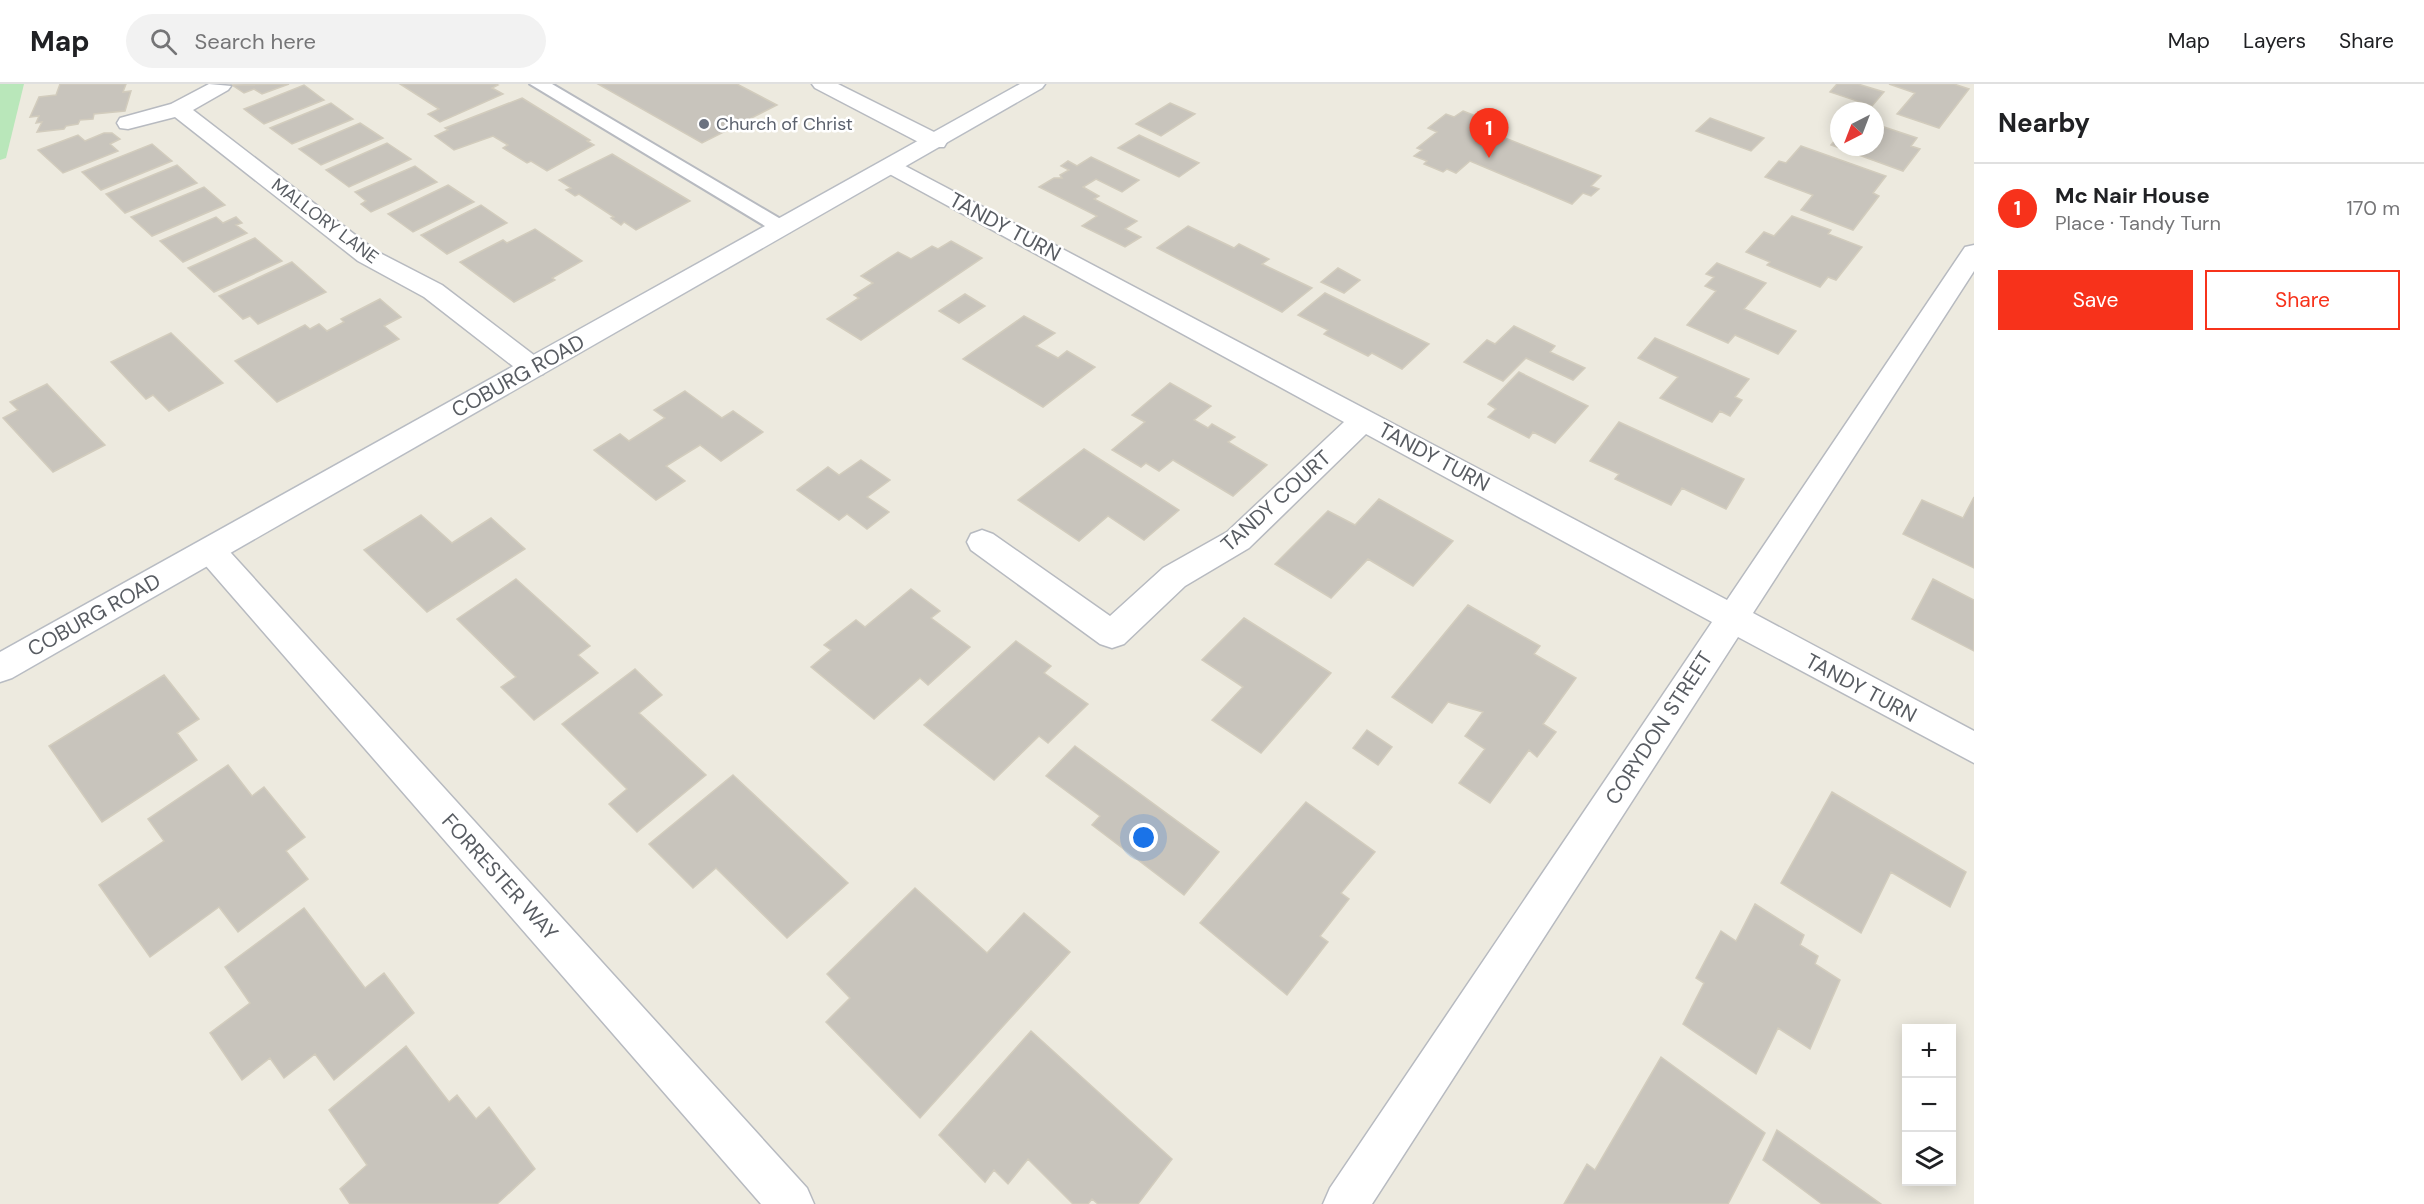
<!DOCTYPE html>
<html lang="en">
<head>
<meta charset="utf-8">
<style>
	body { margin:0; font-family:"DM Sans",sans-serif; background:#f2f2f2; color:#202124 }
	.controls { position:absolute; right:18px; bottom:18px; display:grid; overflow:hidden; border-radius:0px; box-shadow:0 3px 15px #0003 }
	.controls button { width:54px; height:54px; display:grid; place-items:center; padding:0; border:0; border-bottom:2px solid #e0e0e0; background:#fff; color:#202124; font:30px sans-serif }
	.compass { position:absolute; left:1830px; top:18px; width:54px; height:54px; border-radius:50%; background:#fff; box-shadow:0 3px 15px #0003; rotate:222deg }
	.you { position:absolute; left:1144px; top:754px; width:21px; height:21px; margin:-15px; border:4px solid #fff; border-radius:50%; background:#1a73e8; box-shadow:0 0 0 9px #1a73e833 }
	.badge { display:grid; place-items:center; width:39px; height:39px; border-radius:50%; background:#f7321b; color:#fff; font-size:20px; font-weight:700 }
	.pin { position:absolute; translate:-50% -50px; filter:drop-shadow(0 2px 3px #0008) }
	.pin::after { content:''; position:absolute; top:32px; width:21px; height:18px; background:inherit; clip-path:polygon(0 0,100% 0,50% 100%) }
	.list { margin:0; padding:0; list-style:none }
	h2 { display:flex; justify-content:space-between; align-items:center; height:78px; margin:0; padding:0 24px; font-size:26px }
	h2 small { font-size:20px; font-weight:400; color:#757577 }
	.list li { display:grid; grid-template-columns:39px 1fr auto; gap:18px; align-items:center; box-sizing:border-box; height:90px; padding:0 24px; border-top:2px solid #e0e0e0 }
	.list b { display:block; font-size:22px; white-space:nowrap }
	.list p { margin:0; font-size:20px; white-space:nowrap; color:#757577 }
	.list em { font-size:20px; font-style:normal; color:#757577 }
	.actions { display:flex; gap:12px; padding:18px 24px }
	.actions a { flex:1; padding:14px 0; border:2px solid #f7321b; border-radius:0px; text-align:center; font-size:21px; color:#f7321b }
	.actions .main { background:#f7321b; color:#fff }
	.icon { flex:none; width:33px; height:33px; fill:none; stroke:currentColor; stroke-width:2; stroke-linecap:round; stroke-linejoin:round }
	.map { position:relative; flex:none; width:1974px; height:1120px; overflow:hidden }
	header { display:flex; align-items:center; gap:36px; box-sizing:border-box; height:84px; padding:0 30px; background:#fff; border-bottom:2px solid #e0e0e0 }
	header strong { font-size:28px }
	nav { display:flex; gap:33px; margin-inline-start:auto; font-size:21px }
	.search { width:420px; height:54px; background:#f2f2f2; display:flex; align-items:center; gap:15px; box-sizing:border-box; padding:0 21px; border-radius:33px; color:#757577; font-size:22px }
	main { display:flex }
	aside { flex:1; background:#fff }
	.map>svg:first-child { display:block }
</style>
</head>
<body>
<header>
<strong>Map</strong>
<div class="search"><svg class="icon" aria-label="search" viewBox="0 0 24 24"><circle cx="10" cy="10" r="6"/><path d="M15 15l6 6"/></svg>Search here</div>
<nav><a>Map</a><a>Layers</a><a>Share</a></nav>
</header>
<main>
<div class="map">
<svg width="1974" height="1120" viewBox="0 0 1974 1120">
	<rect width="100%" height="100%" fill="#edeadf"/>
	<path fill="#b9e7ba" d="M0 0H24L6 74 0 76Z"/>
	<path fill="#c8c4bc" stroke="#d2ccbd" stroke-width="1.5" d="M60 0H126L123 8 131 7 125 27 94 30 93 35 80 36 78 40 66 42 64 45 37 48 42 38 36 39 39 32 30 33 39 13 56 11Z
		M289 0 262 10 254 5 244 9 232 1Z
		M400 0H496L498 1 492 4 503 10 440 38 428 30 439 25Z
		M598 0H737L777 21 702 59Z
		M1837 0H1858L1884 8 1872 22 1830 8Z
		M1889 0H1954L1969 5 1939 44 1897 30 1915 9Z
		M304 1 324 16 264 40 244 25Z
		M522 14 590 56 587 57 594 61 547 87 531 77 527 79 503 64 508 61 493 52 454 66 435 52 448 46 445 44Z
		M331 19 353 35 292 60 270 44Z
		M1170 19 1195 30 1161 52 1136 40Z
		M1463 27 1504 43 1495 50 1601 92 1591 102 1599 105 1591 112 1583 109 1572 120 1470 77 1456 89 1447 85 1443 88 1424 80 1427 77 1414 72 1422 66 1417 64 1437 48 1428 44 1446 30 1454 33Z
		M1710 34 1764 54 1751 67 1696 47Z
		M360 39 383 54 321 81 299 65Z
		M1875 40 1917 54 1911 62 1920 65 1903 87 1831 61 1839 52V63H1875Z
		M104 49H112L120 55 110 60 118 67 63 89 38 66 78 51 85 57Z
		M1139 51 1199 79 1179 93 1118 64Z
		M387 59 411 75 349 103 326 86Z
		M152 60 172 77 101 106 82 88Z
		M1801 62 1886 92 1873 109 1879 112 1853 146 1801 126 1813 111 1765 93 1779 77 1786 79Z
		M612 70 690 117 636 146 624 138 621 141 611 134 614 133 579 110 575 112 566 106 571 104 559 96Z
		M1091 73 1139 96 1122 108 1096 95 1083 103 1099 112 1094 115 1137 137 1125 145 1141 153 1125 163 1082 142 1097 132 1039 103 1054 94H1062L1060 91 1069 86 1061 82 1068 77 1077 82Z
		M177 81 197 99 125 129 106 110Z
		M415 82 437 98 371 128 361 120 366 117 355 108Z
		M448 101 474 118 413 148 388 130Z
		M204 103 225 121 152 152 131 133Z
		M481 121 507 139 447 170 421 151Z
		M1792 132 1831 146 1828 150 1862 163 1836 196 1828 193 1820 203 1767 181 1770 178 1746 168 1764 148 1774 152Z
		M216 133 223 139 236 133 242 139 236 141 247 149 183 178 160 157Z
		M1188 142 1234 164 1239 160 1269 175 1262 180 1312 204 1282 228 1157 164Z
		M535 145 582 177 552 194 555 196 514 218 460 178 503 156 507 159Z
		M255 154 282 177 214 208 188 184Z
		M951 157 982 174 861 256 827 235 859 214 854 211 873 199 861 192 898 168 911 175 932 162 938 165Z
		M292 178 326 208 258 240 250 232 243 235 219 212Z
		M1717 179 1766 199 1744 225 1796 247 1778 270 1735 251 1728 259 1687 241 1716 207 1705 202 1714 193 1706 190Z
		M1338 184 1360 196 1344 209 1321 198Z
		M1325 209 1429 260 1402 285 1372 269 1368 272 1324 250 1328 246 1298 231Z
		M965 210 985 222 959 239 939 227Z
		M380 215 401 233 384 242 399 255 277 318 235 277 305 241 310 245 319 240 327 247 344 238 341 235Z
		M1024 232 1055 249 1036 262 1058 274 1067 267 1095 283 1043 323 963 275Z
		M1514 242 1555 262 1550 268 1585 284 1573 296 1526 274 1503 297 1464 278 1487 256 1495 260Z
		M171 249 223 299 169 327 153 311 146 315 111 278Z
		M1655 254 1749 295 1735 313 1742 316 1730 332 1720 327 1712 338 1660 314 1678 293 1638 274Z
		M1519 288 1588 322 1555 359 1533 348 1529 354 1488 333 1496 325 1488 320Z
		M1170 299 1211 322 1194 336 1208 344 1212 340 1235 353 1228 358 1267 381 1233 412 1173 376 1159 387 1146 379 1141 383 1112 366 1145 338 1132 331Z
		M47 300 105 361 53 388 3 334 18 326 10 318Z
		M685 307 722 334 733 327 763 348 721 377 700 361 666 382 685 397 656 416 594 366 620 350 629 357 665 334 654 326Z
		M1619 338 1744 395 1726 425 1682 404 1671 421 1615 395 1619 390 1590 377Z
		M1084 365 1179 426 1144 456 1108 432 1079 457 1018 416Z
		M861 376 890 396 867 413 889 428 867 445 847 430 839 436 797 406 828 383 839 391Z
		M1974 413V484L1903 450 1922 416 1963 434Z
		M1379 415 1453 457 1413 502 1368 475 1331 514 1275 480 1328 427 1355 441Z
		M421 431 452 459 491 434 525 465 427 528 364 466Z
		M516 495 590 562 578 571 598 589 534 636 501 603 516 593 457 535Z
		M1933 495 1974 516V567L1912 535Z
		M911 505 940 527 931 534 970 563 928 601 920 594 874 635 811 583 831 566 824 561 856 536 865 543Z
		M1468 521 1540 562 1534 570 1576 594 1543 640 1556 648 1537 673 1529 666 1490 719 1459 699 1485 665 1465 652 1483 628 1448 618 1432 639 1392 613Z
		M1244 534 1331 589 1261 669 1212 636 1243 603 1202 576Z
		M1016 557 1051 582 1044 589 1088 620 1048 659 1039 652 994 696 924 641Z
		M635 585 662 611 639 629 706 691 637 748 609 720 627 705 562 640Z
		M164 591 199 635 177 649 197 676 102 738 49 662Z
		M1367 646 1392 663 1378 681 1353 664Z
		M1075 662 1219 768 1184 811 1092 741 1100 732 1046 692Z
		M228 681 252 712 264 703 305 753 286 767 308 795 238 848 219 823 150 873 99 801 164 757 148 735Z
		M733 691 848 799 787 854 716 784 693 804 649 760Z
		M1832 708 1966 788 1950 823 1891 788 1861 849 1781 799Z
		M1306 718 1375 768 1341 809 1349 815 1320 852 1328 858 1287 911 1200 839Z
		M915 804 987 869 1024 829 1070 868 920 1034 826 938 850 914 827 890Z
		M1755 820 1804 851 1800 861 1818 872 1815 880 1840 896 1810 965 1778 944 1756 990 1683 940 1704 899 1696 894 1721 847 1736 857Z
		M304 824 365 904 384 889 414 929 334 996 315 970 284 994 270 974 242 996 210 949 250 919 225 883Z
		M1031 947 1172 1075 1138 1120H1098L1092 1115 1088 1120H1073L1028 1075 1008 1100 994 1086 985 1098 939 1051Z
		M406 962 449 1018 457 1011 476 1035 489 1023 535 1085 497 1120H350L340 1105 367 1081 329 1026Z
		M1661 973 1765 1049 1728 1120H1564L1587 1080 1595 1086Z
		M1777 1046 1881 1120H1822L1763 1076Z"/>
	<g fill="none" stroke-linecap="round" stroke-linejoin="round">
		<g stroke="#b7bac0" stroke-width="4">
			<path id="lane" d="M530 0H552L789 140 792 144 789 148H775Z"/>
		</g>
		<g stroke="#b7bac0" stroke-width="3">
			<path id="street" d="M209 0 231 2 228 6 193 26 376 167 442 201 543 278 546 284 543 290 533 293 523 290 424 213 358 177 175 33 128 45 120 44 117 39 120 34 171 20Z
				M812 0H838L944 53 947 58 944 63H928L815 4Z
				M892 75 1727 516 1965 163 1974 161V187L1753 529 1974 647V679L1738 553 1372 1120H1323L1330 1104 1712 538 1366 350 1249 464 1185 502 1124 560 1112 564 1100 560 971 466 967 458 971 450 982 446 993 450 1110 532 1163 484 1227 448 1344 338 884 87 881 82 884 77Z
				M210 454 221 458 807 1104 814 1120H761L199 474 195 466 199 458Z"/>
		</g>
		<g stroke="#b8bcc3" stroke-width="3">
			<path id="secondary" d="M1020 0H1045L1042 4 12 594 0 598V568Z"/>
		</g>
		<use href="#lane" fill="#fff" fill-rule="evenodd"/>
		<use href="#street" fill="#fff" fill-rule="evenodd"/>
		<use href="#secondary" fill="#fff" fill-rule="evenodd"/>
	</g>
	<circle fill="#6b7280" stroke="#fff" stroke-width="2" cx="704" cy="40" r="6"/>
	<g text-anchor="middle" stroke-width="5" stroke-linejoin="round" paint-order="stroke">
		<g font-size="18" fill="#5b616d" stroke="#fff" text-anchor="start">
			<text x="716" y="46">Church of Christ</text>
		</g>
		<g font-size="18" fill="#585c62" stroke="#fff">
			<text transform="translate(325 137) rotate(37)" y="6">MALLORY LANE</text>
		</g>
		<g font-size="21" fill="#585c62" stroke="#fff">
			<text transform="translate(1005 143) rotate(28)" y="7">TANDY TURN</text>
			<text transform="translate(518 292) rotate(-29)" y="7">COBURG ROAD</text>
			<text transform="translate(1434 373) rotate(28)" y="7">TANDY TURN</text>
			<text transform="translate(1276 417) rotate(-42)" y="7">TANDY COURT</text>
			<text transform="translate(94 531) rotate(-29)" y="7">COBURG ROAD</text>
			<text transform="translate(1861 604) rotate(28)" y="7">TANDY TURN</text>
			<text transform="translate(1659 644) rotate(-57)" y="7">CORYDON STREET</text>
			<text transform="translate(500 793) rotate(48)" y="7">FORRESTER WAY</text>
		</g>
	</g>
</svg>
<div class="controls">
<button>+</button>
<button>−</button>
<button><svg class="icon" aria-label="layers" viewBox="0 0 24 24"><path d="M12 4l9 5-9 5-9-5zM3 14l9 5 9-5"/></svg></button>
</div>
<svg class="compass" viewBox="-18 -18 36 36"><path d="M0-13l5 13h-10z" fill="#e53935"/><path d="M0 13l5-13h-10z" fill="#757577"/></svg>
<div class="you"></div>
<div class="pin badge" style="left:1489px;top:74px">1</div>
</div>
<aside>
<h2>Nearby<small></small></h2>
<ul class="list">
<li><span class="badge">1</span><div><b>Mc Nair House</b><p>Place · Tandy Turn</p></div><em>170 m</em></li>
</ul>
<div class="actions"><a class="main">Save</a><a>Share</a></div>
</aside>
</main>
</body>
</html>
